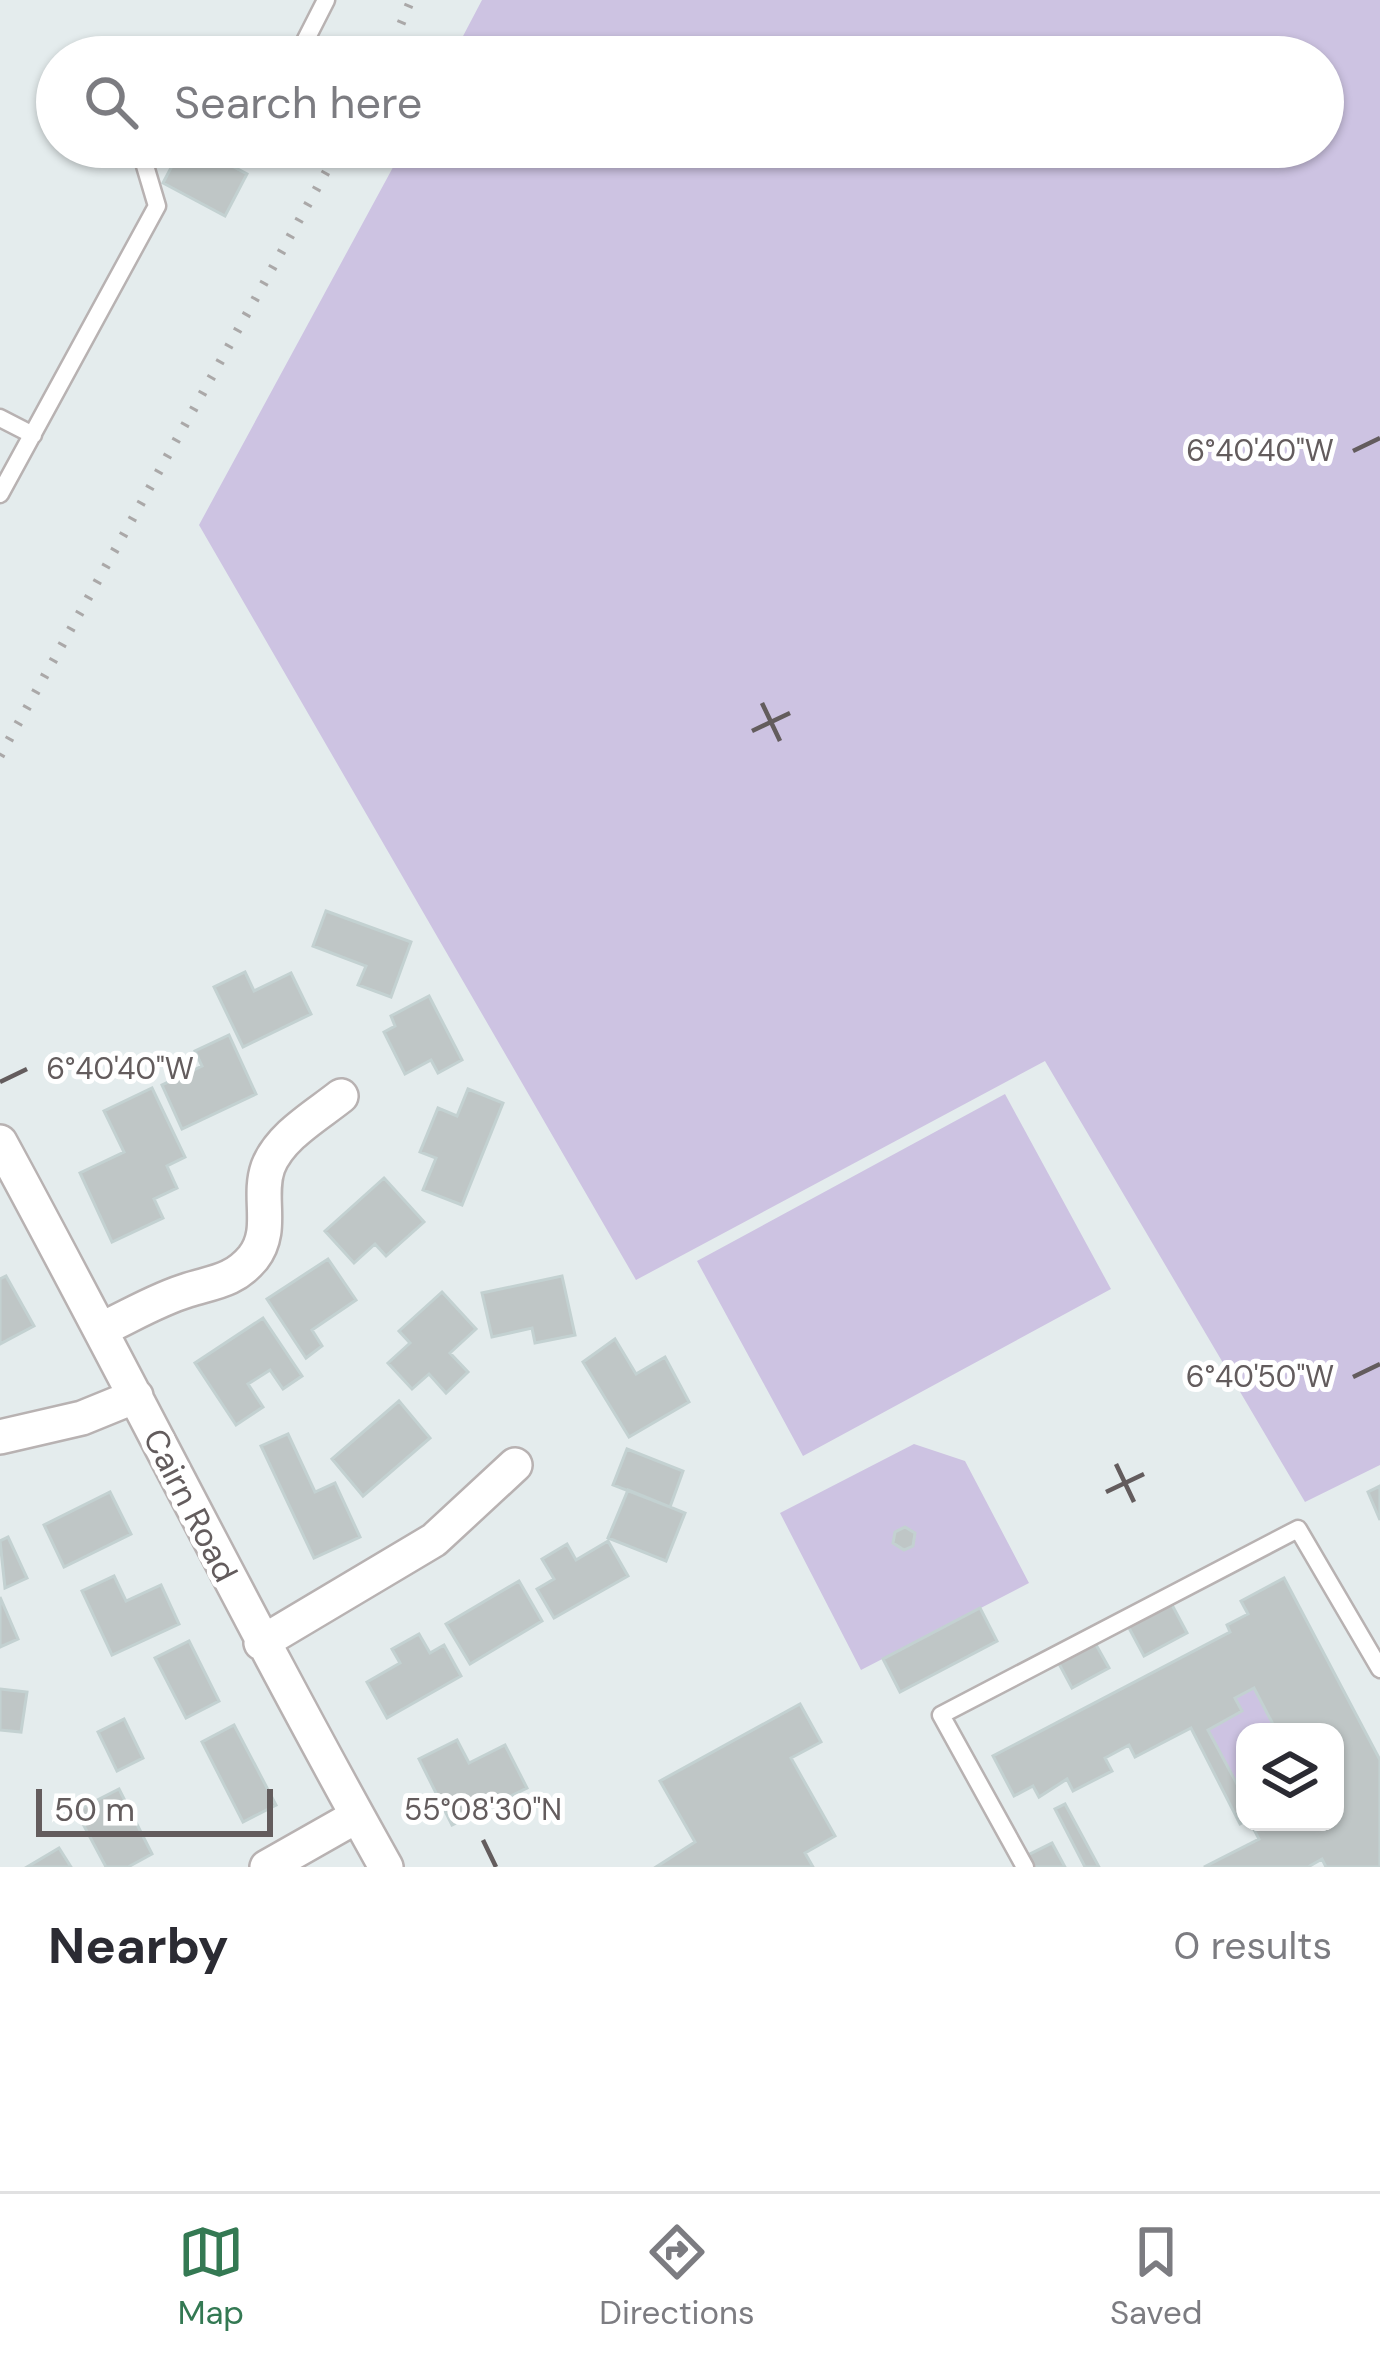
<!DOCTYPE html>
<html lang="en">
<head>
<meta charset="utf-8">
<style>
	body { margin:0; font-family:"DM Sans",sans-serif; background:#f7f7f7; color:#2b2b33 }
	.controls { position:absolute; right:36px; bottom:36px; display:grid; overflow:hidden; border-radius:24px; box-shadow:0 3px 9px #0004 }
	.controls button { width:108px; height:108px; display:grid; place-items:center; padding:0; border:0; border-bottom:3px solid #e1e1e2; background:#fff; color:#2b2b33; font:60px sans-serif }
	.scale { position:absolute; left:36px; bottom:30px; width:237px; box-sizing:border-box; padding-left:12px; border:6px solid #635c5d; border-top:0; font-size:33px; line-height:42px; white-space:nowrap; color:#635c5d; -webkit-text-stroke:9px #fff; paint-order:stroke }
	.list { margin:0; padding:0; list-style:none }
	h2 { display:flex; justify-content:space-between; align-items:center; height:156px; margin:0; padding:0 48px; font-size:51px }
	h2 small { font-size:39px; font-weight:400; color:#7c7c81 }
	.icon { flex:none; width:66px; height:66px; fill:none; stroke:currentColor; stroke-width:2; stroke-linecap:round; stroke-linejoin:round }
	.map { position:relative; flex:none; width:1380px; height:1867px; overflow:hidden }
	.search { position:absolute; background:#fff; box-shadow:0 3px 9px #0004; left:36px; right:36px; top:36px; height:132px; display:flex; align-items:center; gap:30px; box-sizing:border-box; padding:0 42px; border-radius:66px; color:#7c7c81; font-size:45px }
	.sheet { height:324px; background:#fff }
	nav { display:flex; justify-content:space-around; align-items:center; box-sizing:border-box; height:168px; border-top:3px solid #e1e1e2; background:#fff; font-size:33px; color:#7c7c81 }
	nav a { display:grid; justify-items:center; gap:6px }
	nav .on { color:#347953 }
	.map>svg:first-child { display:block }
</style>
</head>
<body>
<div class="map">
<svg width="1380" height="1867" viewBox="0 0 1380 1867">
	<rect width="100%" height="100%" fill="#e4eced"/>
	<path fill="#cdc3e2" d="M482 0H1380V1465L1305 1502 1045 1061 636 1280 199 525 404 147H1323V57H452Z
		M1005 1094 1111 1289 803 1456 697 1261Z
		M914 1444 965 1461 1029 1583 861 1670 780 1513Z
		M1254 1688 1277 1732H1245V1799L1208 1730 1242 1712 1235 1698Z"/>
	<path fill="#bfc6c6" stroke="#c3d1d1" stroke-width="3" d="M182 147H196L247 174 225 216 163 183Z
		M326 911 411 942 391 997 358 985 366 966 313 946Z
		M245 972 254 991 291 973 311 1014 243 1047 214 987Z
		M429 996 462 1060 438 1073 431 1060 405 1074 384 1032 395 1026 391 1016Z
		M229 1035 256 1094 182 1129 162 1085 202 1066 195 1051Z
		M152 1088 185 1157 167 1166 177 1188 154 1199 163 1218 112 1242 80 1173 124 1152 104 1111Z
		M468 1089 503 1103 462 1205 423 1190 436 1158 420 1152 438 1108 457 1116Z
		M384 1178 424 1222 386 1256 375 1244 354 1263 325 1231Z
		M328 1259 356 1300 312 1330 322 1346 306 1358 267 1299Z
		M6 1276 34 1326 0 1344V1279Z
		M562 1276 575 1335 535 1343 532 1328 492 1337 482 1293Z
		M442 1292 476 1329 450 1353 468 1372 446 1393 429 1374 412 1389 388 1363 410 1343 399 1331Z
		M263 1318 302 1376 283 1389 270 1370 248 1384 263 1407 236 1425 195 1363Z
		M615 1339 636 1374 665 1357 689 1402 629 1437 583 1362Z
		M399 1401 430 1438 363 1496 332 1459Z
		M288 1434 315 1492 335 1483 360 1537 314 1558 261 1446Z
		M627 1449 683 1471 670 1507 613 1485Z
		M1380 1486V1520L1368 1492Z
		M628 1490 685 1513 666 1561 608 1538Z
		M110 1492 131 1534 64 1567 44 1525Z
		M905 1527 915 1533 913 1546 904 1550 893 1543 895 1532Z
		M8 1537 27 1578 5 1588 0 1541Z
		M608 1541 628 1576 554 1618 537 1589 554 1579 542 1559 567 1544 576 1560Z
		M114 1576 126 1601 161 1585 179 1624 112 1655 82 1591Z
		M1284 1578 1380 1760V1867H1326L1322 1859 1308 1867H1204L1259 1839 1250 1822 1259 1827 1335 1822V1732H1277L1254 1688 1235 1698 1242 1711 1208 1730 1245 1799V1821L1240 1824 1191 1728 1135 1757 1129 1745 1105 1758 1112 1771 1073 1791 1067 1779 1039 1797 1033 1786 1014 1796 993 1756 1230 1632 1227 1625 1248 1614 1241 1601Z
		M519 1581 542 1621 470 1664 446 1624Z
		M0 1597 18 1639 0 1647Z
		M1171 1603 1187 1633 1144 1656 1128 1626Z
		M980 1608 997 1641 900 1692 883 1659Z
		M419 1634 430 1653 444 1645 461 1676 387 1718 367 1682 400 1663 392 1649Z
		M189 1641 219 1701 186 1718 155 1658Z
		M1095 1643 1109 1668 1072 1688 1058 1662Z
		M0 1689 27 1692 21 1732 0 1730Z
		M800 1704 821 1742 791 1758 835 1836 805 1853 813 1867H656L695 1842 660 1781Z
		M124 1719 143 1758 117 1771 98 1732Z
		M234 1725 276 1805 243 1822 202 1742Z
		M457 1740 469 1763 505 1745 527 1788 452 1825 419 1759Z
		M119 1789 152 1854 128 1867H106L76 1811Z
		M1065 1804 1099 1867H1085L1055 1809Z
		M1052 1843 1065 1867H1034L1028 1855Z
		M59 1848 71 1867H27Z"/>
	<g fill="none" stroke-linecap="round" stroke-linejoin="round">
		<g stroke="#b8b2b2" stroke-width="21">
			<path id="service" d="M297 57 326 0
				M0 418 33 435
				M0 494 157 206 143 159 147 147
				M1025 1867 941 1715 1298 1529 1380 1669"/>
		</g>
		<g stroke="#b8b2b2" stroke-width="38">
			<path id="minor" d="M0 1142C131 1383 252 1628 386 1867
				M102 1329C130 1316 158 1299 188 1290 214 1282 234 1281 253 1258 275 1230 257 1198 268 1167 280 1136 316 1116 341 1096
				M0 1437 82 1418 136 1396
				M261 1643 434 1540 515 1465
				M267 1867 357 1816"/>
		</g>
		<use href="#service" stroke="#fff" stroke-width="16"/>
		<use href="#minor" stroke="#fff" stroke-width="33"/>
		<path stroke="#aaa8a8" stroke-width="9" stroke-dasharray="3 15" stroke-linecap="butt" d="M387 57 411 0
			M0 756 340 147"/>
	</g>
	<path fill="none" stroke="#635c5d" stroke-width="4.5" d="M1353 451 1380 438M762 703 780 741M752 731 790 713M0 1082 27 1069M1353 1377 1380 1364M1116 1464 1134 1502M1106 1492 1144 1474M483 1840 496 1867"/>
	<g text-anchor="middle" stroke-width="10" stroke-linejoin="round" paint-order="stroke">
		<g font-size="33" fill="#635c5d" stroke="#fff">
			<text transform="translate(191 1505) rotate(63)" y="12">Cairn Road</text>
		</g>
	</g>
	<g font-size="30" text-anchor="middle" fill="#635c5d" stroke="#fff" stroke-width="10" stroke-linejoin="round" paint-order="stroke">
		<text x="1260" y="461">6°40'40"W</text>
		<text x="120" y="1079">6°40'40"W</text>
		<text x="1260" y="1387">6°40'50"W</text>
		<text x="483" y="1820">55°08'30"N</text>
	</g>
</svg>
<div class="controls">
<button><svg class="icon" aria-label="layers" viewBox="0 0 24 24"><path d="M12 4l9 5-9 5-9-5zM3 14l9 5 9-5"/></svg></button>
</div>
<div class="scale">50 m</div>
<div class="search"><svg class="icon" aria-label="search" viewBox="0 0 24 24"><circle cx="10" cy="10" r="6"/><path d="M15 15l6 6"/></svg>Search here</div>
</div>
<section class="sheet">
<h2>Nearby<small>0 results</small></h2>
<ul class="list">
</ul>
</section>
<nav>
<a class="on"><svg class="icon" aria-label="map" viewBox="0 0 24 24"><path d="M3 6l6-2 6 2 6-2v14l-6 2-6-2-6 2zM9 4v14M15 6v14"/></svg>Map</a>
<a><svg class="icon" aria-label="directions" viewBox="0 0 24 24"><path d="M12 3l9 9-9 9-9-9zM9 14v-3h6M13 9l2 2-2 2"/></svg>Directions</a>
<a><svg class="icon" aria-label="saved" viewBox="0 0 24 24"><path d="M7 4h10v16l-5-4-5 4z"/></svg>Saved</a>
</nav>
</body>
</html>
